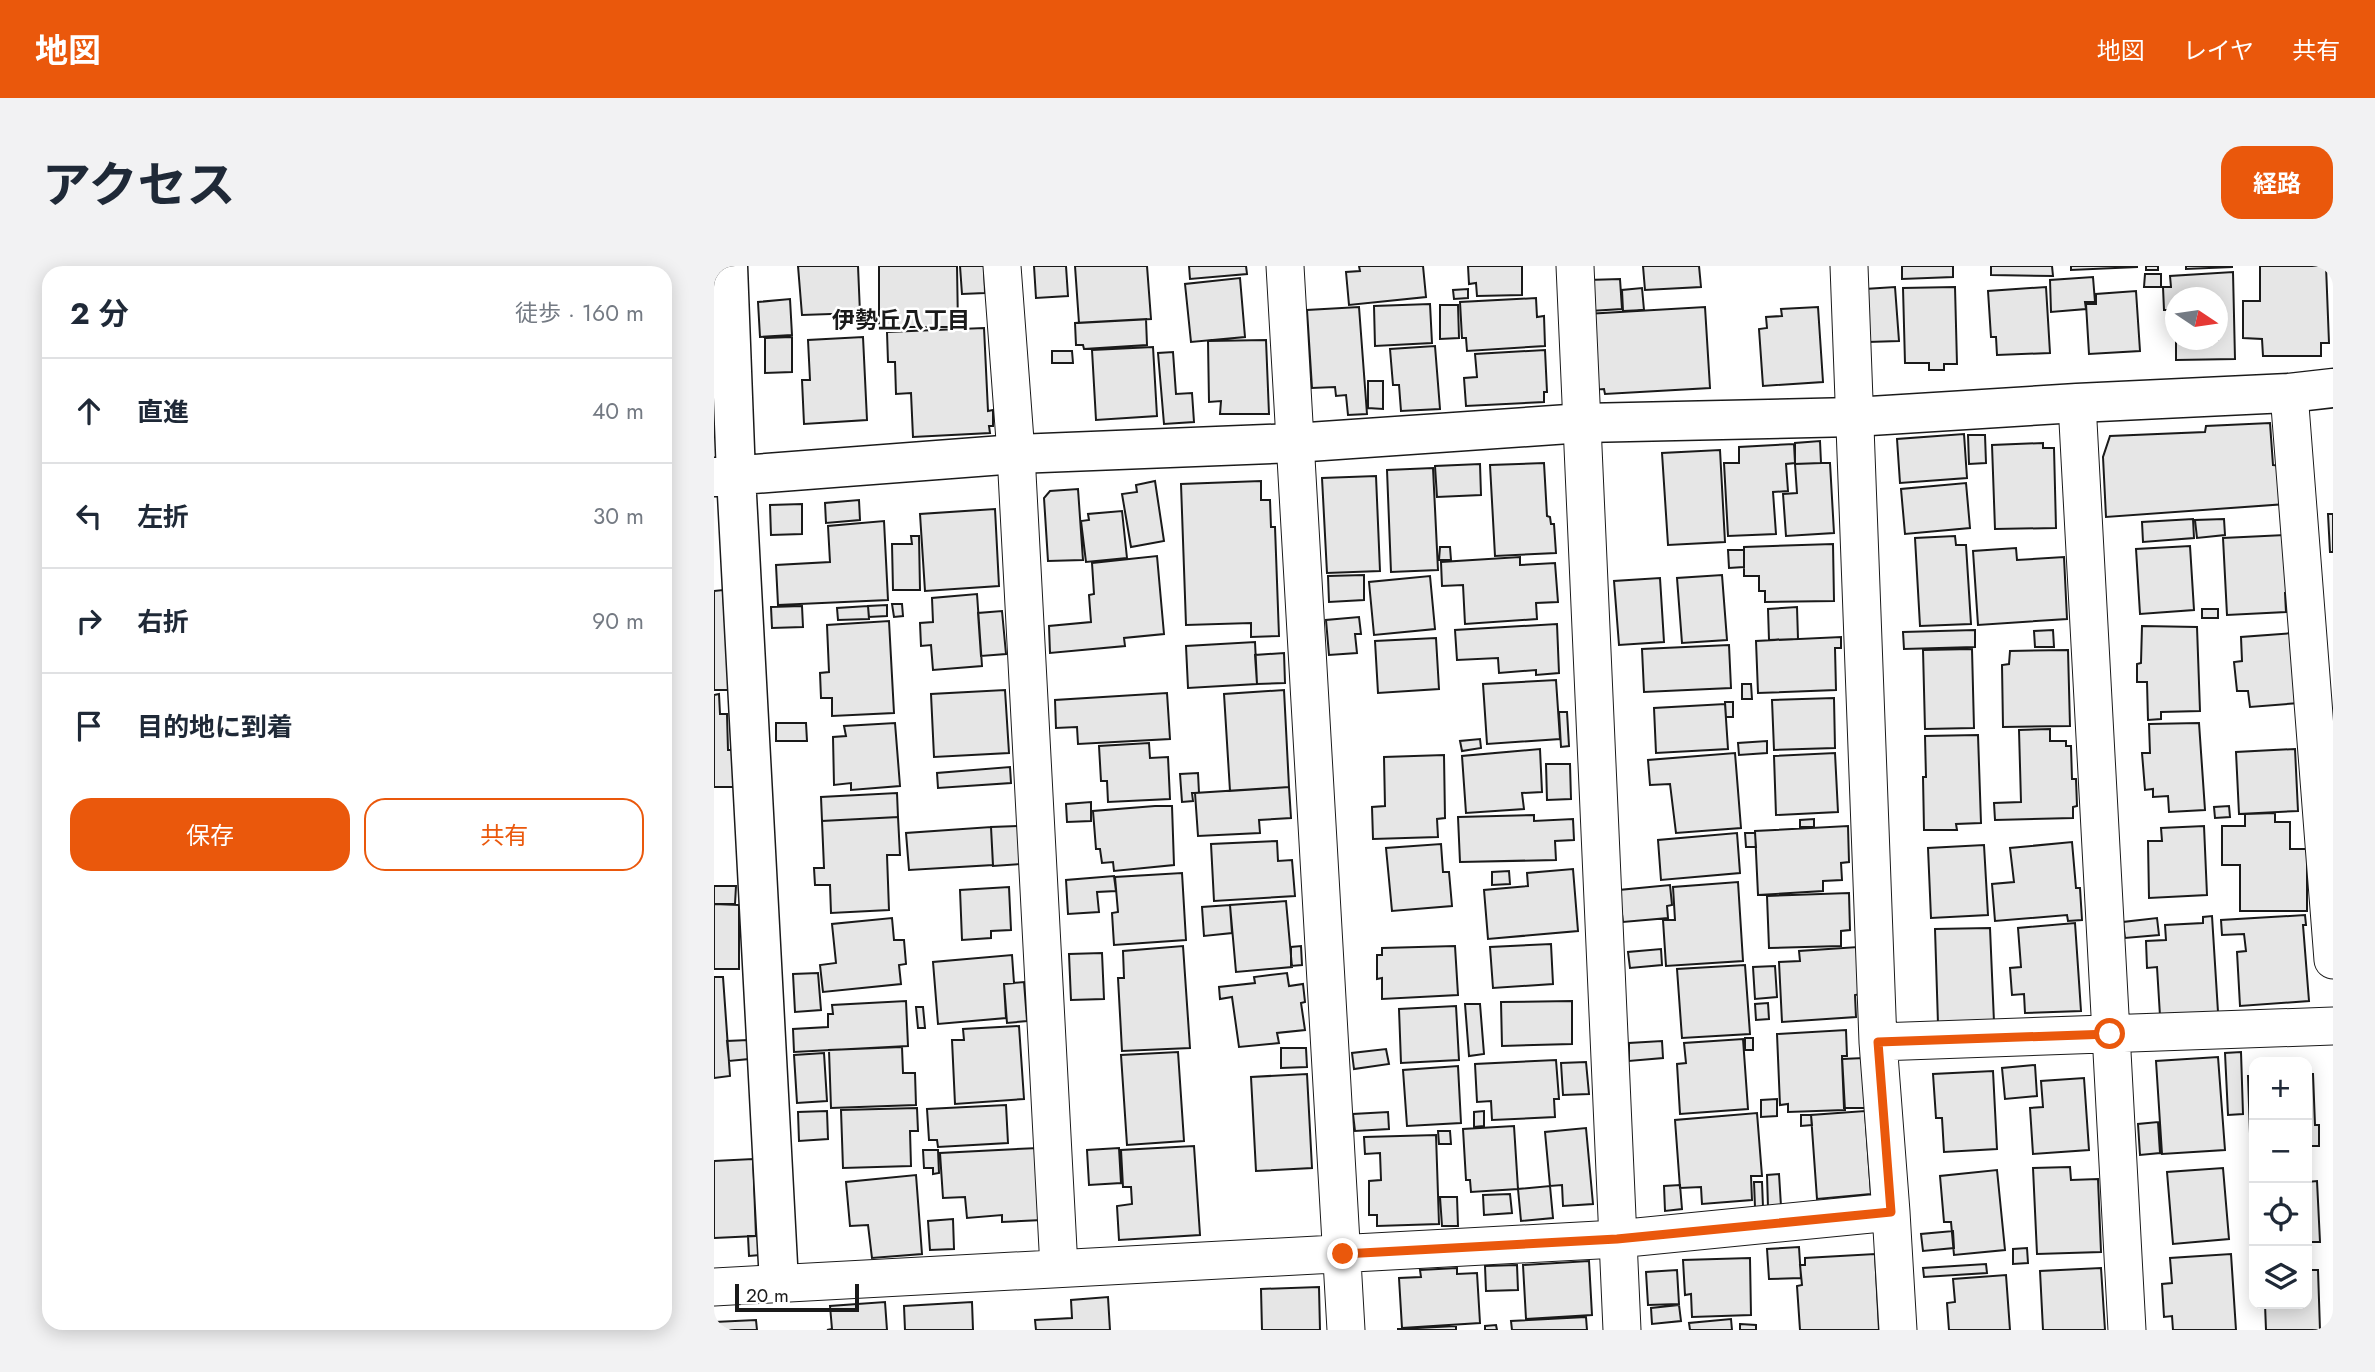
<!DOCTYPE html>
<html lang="ja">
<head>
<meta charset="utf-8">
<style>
	body { margin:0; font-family:Jost,"Noto Sans JP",sans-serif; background:#f2f2f3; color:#1f2937 }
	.controls { position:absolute; right:21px; bottom:21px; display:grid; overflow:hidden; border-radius:14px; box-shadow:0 4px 18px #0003 }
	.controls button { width:63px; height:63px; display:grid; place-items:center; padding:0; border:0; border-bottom:2px solid #e0e1e3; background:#fff; color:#1f2937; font:35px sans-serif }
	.compass { position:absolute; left:1451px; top:21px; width:63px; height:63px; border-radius:50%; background:#fff; box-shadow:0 4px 18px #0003; rotate:103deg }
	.scale { position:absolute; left:21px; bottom:18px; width:124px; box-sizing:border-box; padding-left:7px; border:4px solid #1a1a1a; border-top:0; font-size:19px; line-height:24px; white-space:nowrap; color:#1a1a1a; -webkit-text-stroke:5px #fff; paint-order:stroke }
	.stop { position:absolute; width:21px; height:21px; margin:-16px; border:5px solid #ea580c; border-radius:50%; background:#fff }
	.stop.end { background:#ea580c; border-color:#fff; box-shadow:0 2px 7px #0008 }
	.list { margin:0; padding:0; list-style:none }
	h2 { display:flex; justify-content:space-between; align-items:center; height:91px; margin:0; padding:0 28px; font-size:30px }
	h2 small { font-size:23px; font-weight:400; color:#747a83 }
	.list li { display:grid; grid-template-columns:46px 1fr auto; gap:21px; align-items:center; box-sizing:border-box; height:105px; padding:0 28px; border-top:2px solid #e0e1e3 }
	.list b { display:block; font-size:26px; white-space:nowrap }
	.list em { font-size:23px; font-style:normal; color:#747a83 }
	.actions { display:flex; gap:14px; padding:21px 28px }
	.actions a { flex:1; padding:16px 0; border:2px solid #ea580c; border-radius:21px; text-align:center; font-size:24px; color:#ea580c }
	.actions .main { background:#ea580c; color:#fff }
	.icon { flex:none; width:38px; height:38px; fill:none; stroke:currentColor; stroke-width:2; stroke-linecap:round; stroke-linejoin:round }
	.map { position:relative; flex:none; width:1619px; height:1064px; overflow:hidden; border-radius:21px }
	header { display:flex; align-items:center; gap:42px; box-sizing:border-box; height:98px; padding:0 35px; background:#ea580c; color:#fff }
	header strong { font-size:33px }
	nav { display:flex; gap:38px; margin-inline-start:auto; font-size:24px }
	.intro { display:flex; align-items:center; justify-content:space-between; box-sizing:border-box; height:168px; padding:0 42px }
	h1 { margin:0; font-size:49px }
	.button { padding:18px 32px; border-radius:21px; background:#ea580c; color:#fff; font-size:24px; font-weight:700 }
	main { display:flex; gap:42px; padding:0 42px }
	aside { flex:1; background:#fff; border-radius:21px; box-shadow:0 4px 18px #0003 }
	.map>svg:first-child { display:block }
</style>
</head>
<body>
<header>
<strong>地図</strong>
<nav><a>地図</a><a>レイヤ</a><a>共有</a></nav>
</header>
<div class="intro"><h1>アクセス</h1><a class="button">経路</a></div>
<main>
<aside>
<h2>2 分<small>徒歩 · 160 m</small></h2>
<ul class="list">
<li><svg class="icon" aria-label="ahead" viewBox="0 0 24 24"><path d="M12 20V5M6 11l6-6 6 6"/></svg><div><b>直進</b></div><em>40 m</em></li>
<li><svg class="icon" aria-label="left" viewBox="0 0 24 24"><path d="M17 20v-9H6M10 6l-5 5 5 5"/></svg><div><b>左折</b></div><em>30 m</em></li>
<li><svg class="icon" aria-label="right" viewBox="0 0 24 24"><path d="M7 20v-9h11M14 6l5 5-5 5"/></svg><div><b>右折</b></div><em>90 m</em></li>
<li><svg class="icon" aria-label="arrive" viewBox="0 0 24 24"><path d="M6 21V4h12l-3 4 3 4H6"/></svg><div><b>目的地に到着</b></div></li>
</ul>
<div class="actions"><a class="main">保存</a><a>共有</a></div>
</aside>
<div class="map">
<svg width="1619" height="1064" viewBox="0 0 1619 1064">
	<rect width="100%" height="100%" fill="#fff"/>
	<path fill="#e6e6e6" stroke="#1a1a1a" stroke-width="2" d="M84 0H144L146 47 88 49Z
		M165 0H243L244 61H165Z
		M246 0H270L271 27 248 28Z
		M320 0H352L354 30 322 32Z
		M361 0H433L437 53 365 57Z
		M475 0H532L533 8 476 13Z
		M645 0H709L712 31 635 39 632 6 646 5Z
		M754 0H808V29L763 30 762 17 755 18Z
		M929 0H985L987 21 931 24Z
		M1188 0H1239V11L1188 13Z
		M1277 0H1338L1339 10 1277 9Z
		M1357 0H1423V1L1357 4Z
		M1432 0H1444V4H1432Z
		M1472 0H1518V1L1472 3Z
		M1546 0H1612L1615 77H1607V90H1549L1548 73 1529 72V35H1546Z
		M1519 6 1521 93 1462 94V74H1504V32H1462V62H1456L1455 44H1450L1449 21H1457L1456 10Z
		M1431 8H1447V21H1430Z
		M1379 11 1381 36H1371L1372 43 1337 46 1336 14Z
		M526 12 531 71 477 76 471 18Z
		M906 13 908 43 876 45 874 14Z
		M1181 21 1185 75 1154 76 1151 23Z
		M1241 21 1243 98H1230V104H1215V97H1191L1189 22Z
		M1332 21 1336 87 1283 89 1282 71H1277L1274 25Z
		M928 22 930 44 909 45 908 24Z
		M754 23V32L740 33 739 24Z
		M1422 25 1426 85 1375 88 1372 38H1382V28Z
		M822 32 823 51 830 50 831 80 753 85 752 72H748L746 36Z
		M76 33 78 69 46 71 44 36Z
		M716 38 718 77 661 80 660 40Z
		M726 39H744L745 72 726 73Z
		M645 41 653 148 634 149 632 129 622 130 621 121 598 122 593 44Z
		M991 41 996 122 891 128 890 123 877 124 872 48Z
		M1104 41 1109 116 1049 120 1045 63 1053 62 1052 51 1068 50 1067 43Z
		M432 53 433 79 370 83 369 79H362L361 57Z
		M270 62 274 145 279 144V160H275L276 167 199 171 197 127 182 128 181 96H174L173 66Z
		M78 71V106L51 107V72Z
		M149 71 153 154 90 158 88 114H96L94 74Z
		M552 74 555 148H506L507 135 495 136 494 75Z
		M721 80 726 143 687 145 685 119H679L676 83Z
		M439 81 443 150 382 154 378 84Z
		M831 84 833 126H830V136L752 140 750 112 763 111 761 88Z
		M338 85H358L359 97H338Z
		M459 86 462 128 478 127 480 156 450 158 444 87Z
		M654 115H669V143L654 142Z
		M1556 157 1559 199 1571 200 1572 238 1392 251 1389 191 1396 170 1491 166 1492 160Z
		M1250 168 1253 212 1186 217 1183 173Z
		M1254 169H1271L1272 197 1255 198Z
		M1106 175 1107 197 1081 198V177Z
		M1329 177V182H1340L1342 262 1281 263 1278 179Z
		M1080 178 1081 197 1072 198 1074 225 1059 226 1062 268 1014 270 1010 197H1025V181Z
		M1006 184 1011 276 954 279 948 187Z
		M830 197 833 250 836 251 837 258H840L842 287 781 290 776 199Z
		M1107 197H1116L1120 267 1072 270 1069 228 1083 227 1081 198Z
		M766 198 767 229 723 231 721 200Z
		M719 202 724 304 677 306 673 204Z
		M662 210 666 305 613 307 608 212Z
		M441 215 450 275 417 281 408 228 423 226 422 219Z
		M547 215V234H556L557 261H561L565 370 537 371V357L472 359 467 218Z
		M1252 217 1256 262 1191 268 1187 223Z
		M364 223 369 294 334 295 330 232 336 225Z
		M145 234 146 254 112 257 111 237Z
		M88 238V268L57 269 56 239Z
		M281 243 285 320 211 325 206 248Z
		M408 245 413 292 372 296 367 255 375 254 374 248Z
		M1614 248H1619V286H1616Z
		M1479 253 1480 272 1429 276 1428 256Z
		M1510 253 1511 269 1483 272 1481 254Z
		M170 255 174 334 64 339 62 299 116 296 114 260Z
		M1571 269 1578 327H1571L1572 346 1513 349 1509 272Z
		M197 270H205L206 324H179L178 278H198Z
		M1241 270 1242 279H1252L1257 358 1206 360 1201 272Z
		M1119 278 1120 335 1051 336V325H1045V310H1030V281Z
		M1476 280 1480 344 1426 348 1422 283Z
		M726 281H736L737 294H725Z
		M1302 282 1303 294 1350 291 1353 353 1264 359 1259 285Z
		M1014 284H1030V301L1015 302Z
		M443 290 450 368 410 372 411 380 336 387 335 360 377 356 375 329 380 328 378 297Z
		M806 291V299L841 297 844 336 822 337 823 353 751 358 749 319 728 320 727 296Z
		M650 309V334L615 336 614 310Z
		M1008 309 1013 374 968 377 963 312Z
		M716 310 721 363 660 369 655 316Z
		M946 312 950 376 905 379 900 315Z
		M9 324 15 424H0V325Z
		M263 328 268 400 219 404 217 379 207 380 206 357 219 356 218 332Z
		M178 338H188L189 350 180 351Z
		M173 339V350L155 351 154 340Z
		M88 340 89 361 58 362 57 341Z
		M154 340 155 353 124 354 123 342Z
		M1083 341 1084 373 1055 374 1054 343Z
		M1488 343H1504V352H1488Z
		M288 345 292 388 267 390 264 347Z
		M645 351 647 368H641L643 387 615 389 612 354Z
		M175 355 180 447 118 450V432H107L106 407 115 406 113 359Z
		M843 358 845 407 822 409V404L785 407 784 392 743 394 741 364Z
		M1428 360 1483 361 1486 445 1447 446V453L1434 454 1433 416H1423V398L1427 397Z
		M1261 364V381L1190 383 1189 366Z
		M1339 364 1340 381H1321L1320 365Z
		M1579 367 1585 437 1536 441 1534 425H1523L1520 396 1528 395 1527 371Z
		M1127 371V382H1121L1122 424 1044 427 1042 375Z
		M722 372 725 423 664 427 661 375Z
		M541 376 543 418 474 422 472 380Z
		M1015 379 1017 422 930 426 928 383Z
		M1258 383 1260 462 1211 463 1209 384Z
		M1354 384 1356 460 1289 461 1288 399 1295 398 1296 385Z
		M570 387 571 417 543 418 541 389Z
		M842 414 846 473 773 478 769 418Z
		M1028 418H1037L1038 433H1028Z
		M291 424 295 487 220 491 217 428Z
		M570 424 575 521 516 525 510 428Z
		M453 427 456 473 364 478 363 461 342 462 341 434Z
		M5 428 6 448H13L14 484H19L21 521H0V429Z
		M1120 432 1121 482 1060 484 1058 434Z
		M1011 436H1019V451H1012Z
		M1011 438 1014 483 942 487 940 442Z
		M845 446H853L855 480 847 481Z
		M62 457H92L93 475H62Z
		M181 457 186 520 137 524V517L120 519 119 471 132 470 130 460Z
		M1485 457 1491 544 1455 546 1454 530 1439 531V523L1431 524 1428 487H1436L1435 458Z
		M1336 463V475H1352V480H1357L1358 513H1362L1363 540 1359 541V552L1281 554 1280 537 1307 536 1305 464Z
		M1264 469 1267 557 1242 558 1243 564H1210L1209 511H1212L1211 470Z
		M766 473 767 482 748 485 746 475Z
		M1053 475V487L1025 489 1024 477Z
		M435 477 436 492 454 491 456 533 394 536 393 515H387L385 480Z
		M826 483 828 526 808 527 810 543 752 547 748 490Z
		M1581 483 1584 545 1525 548 1522 486Z
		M1021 487 1027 562 962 567 956 518 936 519 934 494Z
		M1121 487 1124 546 1062 549 1060 490Z
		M730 489 731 552 723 553 724 571 659 573 658 541 671 540 670 491Z
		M832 498H856L857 533 833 534Z
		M296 501 297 517 224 522 223 507Z
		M484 507 485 527H478L479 535 468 536 466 508Z
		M575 521 577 552 545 554 546 567 484 570 481 527Z
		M183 527 184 551 108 555 107 531Z
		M377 536V555L353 556 352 538Z
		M441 540H458L460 599 400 605 399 596 388 597 386 583H382L379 545Z
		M1515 540 1516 551 1501 552 1500 541Z
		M1561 547V556H1576V583H1593V645H1526V599H1508V560H1531V548Z
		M820 549V555L859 553 860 574 841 575 842 594 746 596 744 551Z
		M184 551 186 589H173L175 644 117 647 116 619H101L100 602H110L108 555Z
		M1100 553V561H1086V554Z
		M305 560 307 598 279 600 277 561Z
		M1134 560 1135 596 1127 597 1128 614 1109 615V625L1044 629 1041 565Z
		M1490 560 1493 629 1435 632 1434 575H1448L1447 562Z
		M277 561 279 599 195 604 192 567Z
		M1023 567 1026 607 947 614 944 574Z
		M1031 567H1041L1042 581H1032Z
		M563 575 564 595 578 594 581 630 500 635 497 578Z
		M1358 576 1362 622H1366L1368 654 1354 655 1353 649 1281 655 1278 618 1300 616 1296 582Z
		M727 578 729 606H735L738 640 678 645 672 582Z
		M1270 579 1274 649 1217 652 1214 582Z
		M859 603 864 665 774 673 770 624 814 620 813 607Z
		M795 605 796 618 778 619V606Z
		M468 607 472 674 400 679 398 647 404 646 401 611Z
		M400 610 402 625 383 626 385 646 354 648 352 614Z
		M1024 616 1029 695 952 700 949 654H961L959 621Z
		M956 619 958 639 953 640 954 652 909 656 905 624Z
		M0 620H22L21 638H0Z
		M295 621 297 664 277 665V672L248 674 246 624Z
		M1135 627 1136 664 1127 665V680L1055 682 1053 630Z
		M572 635 578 701 522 706 516 639Z
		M0 638 25 639V703H0Z
		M516 639 518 667 490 670 488 641Z
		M1591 649 1592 659H1589L1595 735 1526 740 1523 686 1532 685 1530 668 1508 669 1507 654Z
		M1498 650 1504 746 1446 750 1443 701 1433 702 1432 675 1452 674 1451 659 1489 657V651Z
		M178 652 180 674H190L192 698 185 699 187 718 109 726 106 699 122 697 118 658Z
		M1443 652 1445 669 1411 672 1409 656Z
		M1361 657 1367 745 1311 747 1310 728 1298 729 1296 702 1307 701 1304 662Z
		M1276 662 1280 756 1224 758 1221 663Z
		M837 678 839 718 779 722 776 681Z
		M469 680 476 782 408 785 404 712H410L409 685Z
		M587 680 588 699 577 700V681Z
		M741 680 744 729 668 733V712L663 713V689H668V682Z
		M1144 681 1147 728 1141 729 1142 751 1068 756 1065 696 1086 695 1085 685Z
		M947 683 948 699 916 702 914 686Z
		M388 687 390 733 357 734 355 688Z
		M298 689 300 717 290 718 292 752 224 758 219 696Z
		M1031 699 1036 768 968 772 963 703Z
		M1061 700 1063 731 1041 733 1039 701Z
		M104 707 107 744 81 746 79 708Z
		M573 707 575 720 589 718 591 736 587 737 591 764 563 767 565 777 525 781 518 731 506 733 505 721 541 717 540 711Z
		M0 711H9L16 810 0 812Z
		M310 716 313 755 293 757 290 718Z
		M192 735 194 780 80 786 79 763 114 761V748H119L118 739Z
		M858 735V778L788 780 787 736Z
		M1054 737 1055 753 1042 754 1041 738Z
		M751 738H766L770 788 755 790Z
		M742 740 745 794 687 797 685 743Z
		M202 741H209L211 762H204Z
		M305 760 310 833 241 838 238 774H250L249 763Z
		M1132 764 1133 790H1128L1131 844 1074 846V838L1066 839 1063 768Z
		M1031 772H1039V784H1031Z
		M1029 773 1034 843 966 848 963 798 972 797 970 777Z
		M34 774 35 793 15 795 13 775Z
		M948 775 949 792 915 795V777Z
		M188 781 189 807H201L202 839 117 842 115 784Z
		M567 782H592L593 801 567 802Z
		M672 783 675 798 640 803 638 787Z
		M464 786 470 875 413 879 407 789Z
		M1527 786 1529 848 1514 849 1511 787Z
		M110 787 113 835 83 837 80 789Z
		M1504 791 1511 884 1448 888 1442 795Z
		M1150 792 1152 842H1130L1128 793Z
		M842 794 845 833H840L841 851 778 854 777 835 763 836 761 798Z
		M872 796 875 828 849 829 847 797Z
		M1321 799 1323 830 1291 833 1288 802Z
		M744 800 747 857 693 860 689 804Z
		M1279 805 1283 883 1230 886 1228 852H1222L1219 808Z
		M593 808 598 902 542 905 537 811Z
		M1593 808H1599L1601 859H1605V880H1593Z
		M1534 810H1540V867H1536Z
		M1370 812 1375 884 1319 888 1316 842 1329 841 1327 815Z
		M1063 833V850L1047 851V834Z
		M292 839 294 877 224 881 223 874H215L213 843Z
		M203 842 204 865H196L197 900 129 902 127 844Z
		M113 845 114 873 85 875 84 846Z
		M770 845V860L760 861V846Z
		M1151 845 1157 928 1103 933 1097 849Z
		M674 846 675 863 641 865 639 848Z
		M1043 847 1048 910H1037L1038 934 988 938 987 921 966 922 961 854Z
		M1087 849H1097L1098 859 1087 860Z
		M1444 856 1446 887 1426 889 1424 858Z
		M800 860 804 923 757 926 756 914H752L749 863Z
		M872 862 879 938 849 940 848 919 836 920 831 866Z
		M724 865H736L737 878H725Z
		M722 869 725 958 663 960V949H655V915L667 914 666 887 651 888 650 871Z
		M480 880 486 969 405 974 403 940 418 938 417 921H409L407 884Z
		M324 882 328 954 288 956V949L253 952 251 931 229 932 226 887Z
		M405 882 407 917 375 919 373 884Z
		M209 884H224L225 907 219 908V902H210Z
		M39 893 42 970 0 972V895Z
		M1356 901 1357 914 1384 913 1387 986 1323 988 1319 902Z
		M1509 902 1515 973 1459 978 1453 906Z
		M1283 904 1291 984 1240 989 1237 956H1230L1226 910Z
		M1065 908 1067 940 1054 941 1053 909Z
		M202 909 208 988 158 992 154 959 136 960 132 916Z
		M1603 915 1606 976H1593V916Z
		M1040 916H1048L1049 941H1041Z
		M966 919 968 943 951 945 950 920Z
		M836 920 839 952 807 955 804 923Z
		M796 928 798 947 770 949 769 929Z
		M726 931H743L744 960H728Z
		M239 953 240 983 216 984 214 955Z
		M1239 965 1240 982 1209 985 1207 968Z
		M34 970H45L46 989 35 990Z
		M1085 981 1087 1012 1055 1013 1053 983Z
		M1313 982 1314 997 1299 998V983Z
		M1161 988 1165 1064H1086L1083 1020 1088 1019 1086 999H1091V992Z
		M1517 988 1522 1064H1459L1458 1050 1450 1051 1448 1018 1458 1017 1456 992Z
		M1036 992 1037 1049 978 1051 977 1028 971 1029 969 994Z
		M875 995 878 1049 812 1053 809 999Z
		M1272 998 1273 1007 1210 1011 1209 1002Z
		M803 999 804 1024 772 1025 771 1000Z
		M743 1002V1008L763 1007 766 1057 688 1062 685 1012 707 1011 706 1004Z
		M1387 1002 1391 1064H1329L1326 1005Z
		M963 1004 965 1038 934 1039 932 1006Z
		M1593 1004H1604L1606 1064H1552L1551 1038H1593Z
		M1292 1009 1296 1064H1235L1233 1037 1241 1036 1239 1013Z
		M605 1021 606 1064H548L547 1023Z
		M394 1031 396 1064H322L321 1054 358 1052 357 1034Z
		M171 1036 173 1064H113L118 1063 116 1040Z
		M258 1036 259 1064H191L190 1040Z
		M965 1039 967 1055 938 1058 937 1042Z
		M872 1051 873 1064H798L797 1055Z
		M1017 1053 1018 1064H976L975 1057Z
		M42 1054 43 1064H0V1056Z
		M1026 1058 1042 1059V1064H1026Z
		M782 1059 783 1064H771V1060Z
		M742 1060V1064H684V1063Z"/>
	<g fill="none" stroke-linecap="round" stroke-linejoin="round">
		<g stroke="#1a1a1a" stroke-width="39">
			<path id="street" d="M288 0 302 188 345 1002
				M571 0 632 1064
				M861 0 908 1064
				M1135 0 1164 776 1177 946 1184 1064
				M1575 127 1619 694
				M1363 137 1413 1064
				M1164 776 1619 760
				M0 1021 903 973 1177 946"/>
		</g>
		<g stroke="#1a1a1a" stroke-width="41">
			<path id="secondary" d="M14 0 22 210 65 1017
				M0 211 302 188 580 177 869 157 1140 151 1363 137 1575 127 1619 122"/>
		</g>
		<use href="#street" stroke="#fff" stroke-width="37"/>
		<use href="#secondary" stroke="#fff" stroke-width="38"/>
	</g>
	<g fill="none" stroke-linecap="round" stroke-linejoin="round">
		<path stroke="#ea580c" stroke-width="9" d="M629 988 903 973 1177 946 1164 776 1396 768"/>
	</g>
	<g text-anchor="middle" stroke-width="5" stroke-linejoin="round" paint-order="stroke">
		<g font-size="23" font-weight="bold" fill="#1a1a1a" stroke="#fff">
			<text x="187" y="62">伊勢丘八丁目</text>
		</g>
	</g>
</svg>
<div class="controls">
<button>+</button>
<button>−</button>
<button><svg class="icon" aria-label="locate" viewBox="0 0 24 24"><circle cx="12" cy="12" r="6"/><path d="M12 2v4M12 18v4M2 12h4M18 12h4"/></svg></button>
<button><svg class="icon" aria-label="layers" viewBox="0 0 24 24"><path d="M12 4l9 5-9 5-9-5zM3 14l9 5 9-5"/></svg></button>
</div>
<svg class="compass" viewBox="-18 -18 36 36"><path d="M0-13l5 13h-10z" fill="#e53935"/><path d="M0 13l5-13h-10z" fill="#747a83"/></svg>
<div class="scale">20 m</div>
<div class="stop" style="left:1396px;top:768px"></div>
<div class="stop end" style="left:629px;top:988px"></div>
</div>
</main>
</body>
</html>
